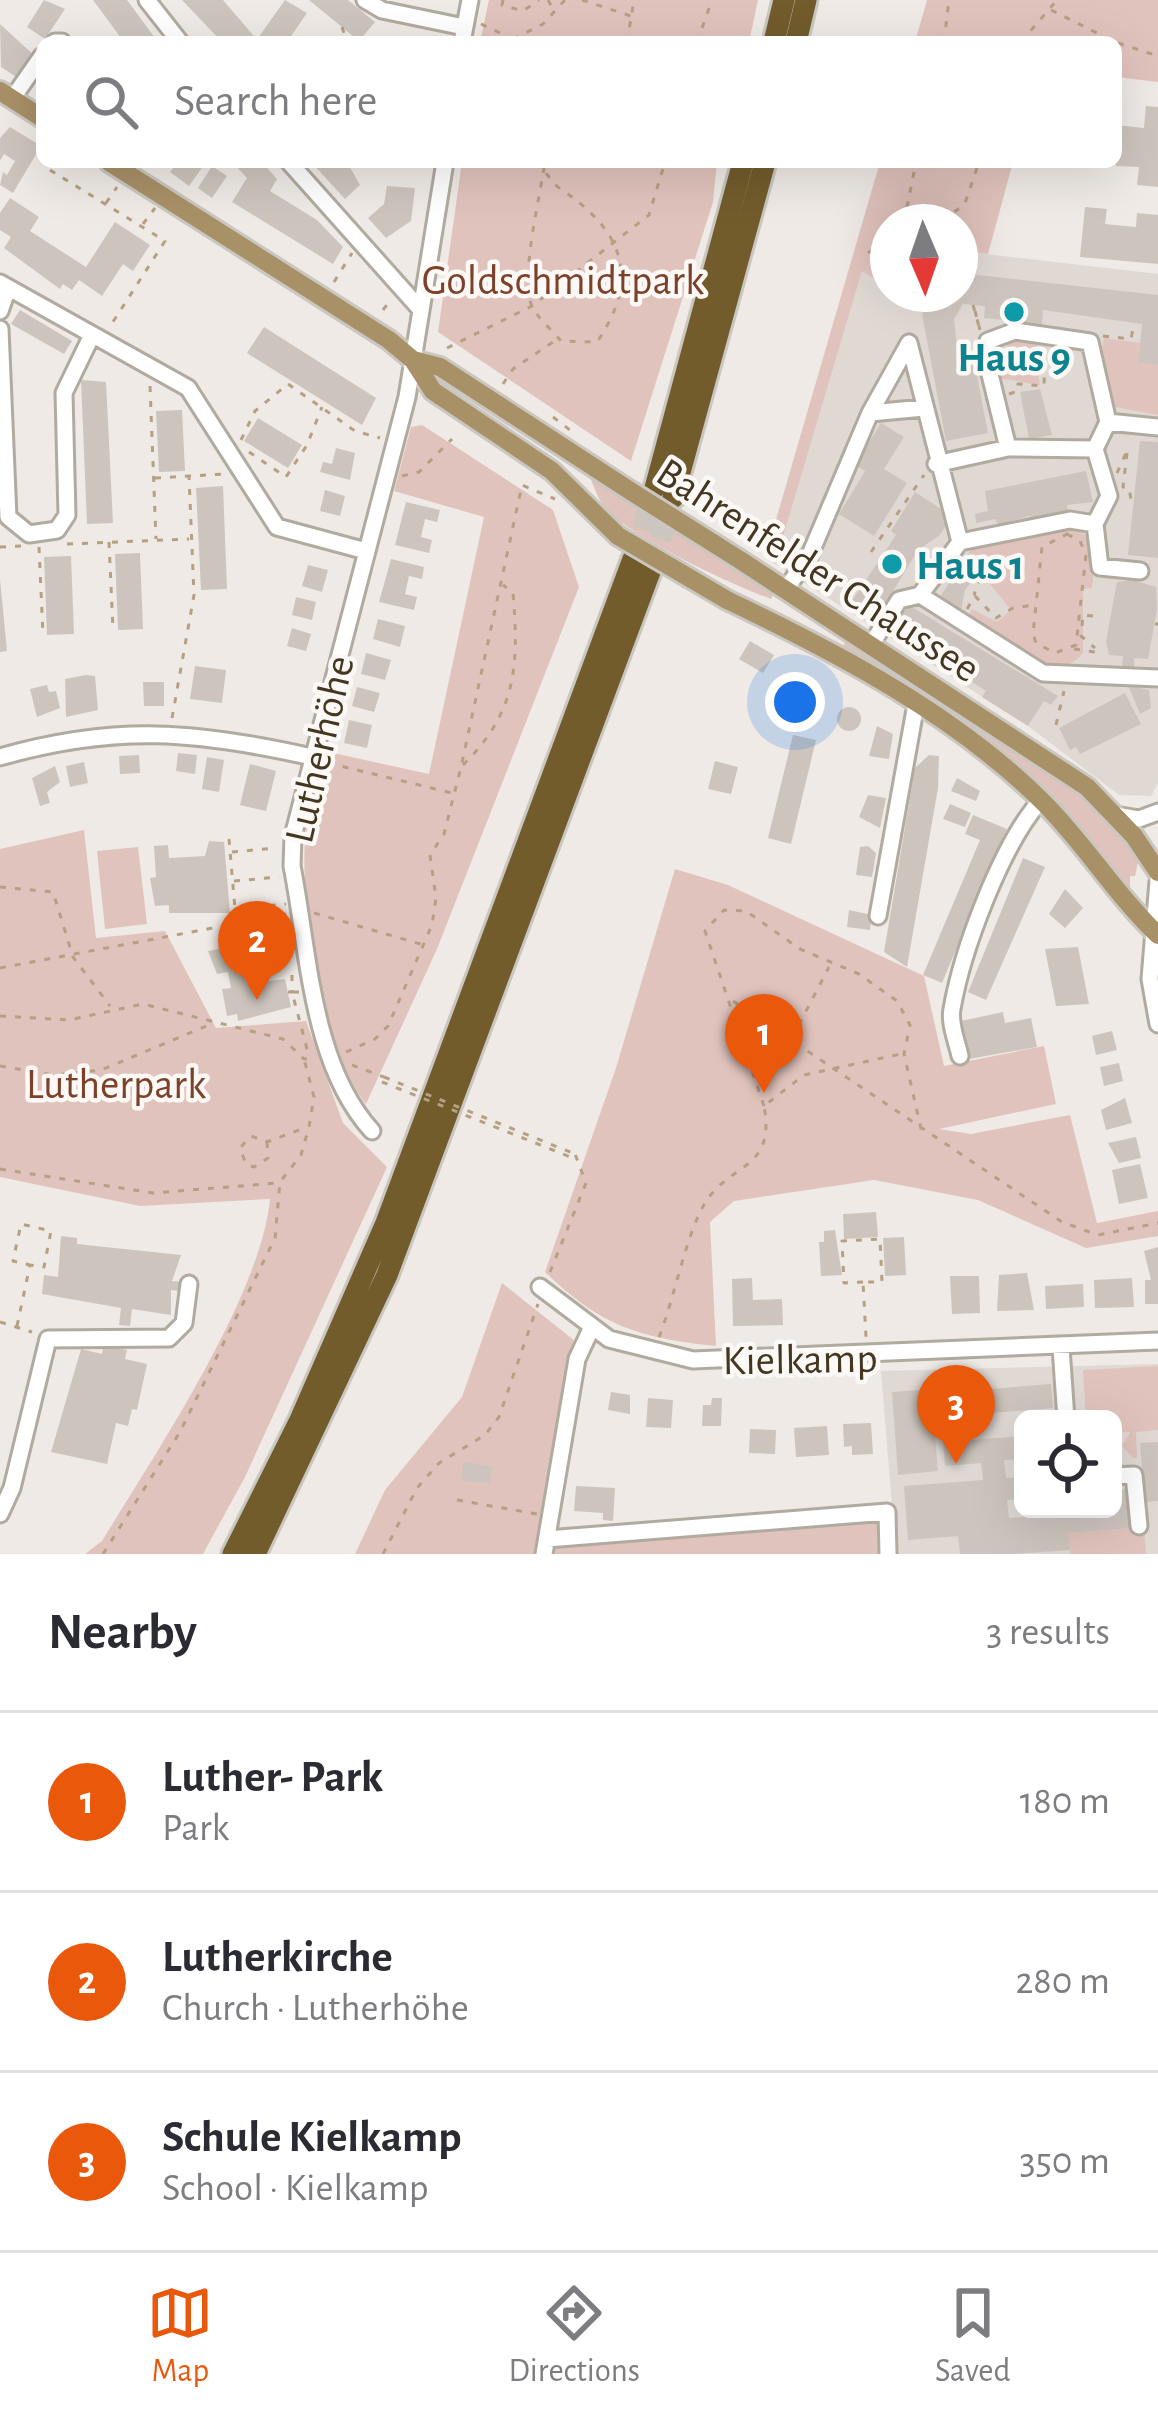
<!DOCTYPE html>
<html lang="en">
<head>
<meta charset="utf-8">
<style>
	body { margin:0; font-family:"Alegreya Sans",sans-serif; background:#f2f2f3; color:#2b2b33 }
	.controls { position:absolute; right:36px; bottom:36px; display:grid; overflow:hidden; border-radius:18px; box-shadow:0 12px 48px #0002 }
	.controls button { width:108px; height:108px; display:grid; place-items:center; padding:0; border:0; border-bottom:3px solid #e1e1e2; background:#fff; color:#2b2b33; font:60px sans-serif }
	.compass { position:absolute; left:870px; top:204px; width:108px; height:108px; border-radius:50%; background:#fff; box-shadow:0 12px 48px #0002; rotate:178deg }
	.you { position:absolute; left:795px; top:702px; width:42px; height:42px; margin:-30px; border:9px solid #fff; border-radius:50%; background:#1a73e8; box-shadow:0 0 0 18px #1a73e833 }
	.badge { display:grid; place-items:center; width:78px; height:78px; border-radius:50%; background:#ea580c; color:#fff; font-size:39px; font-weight:700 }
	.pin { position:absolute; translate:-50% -99px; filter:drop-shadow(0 3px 6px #0008) }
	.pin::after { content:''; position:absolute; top:63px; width:42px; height:36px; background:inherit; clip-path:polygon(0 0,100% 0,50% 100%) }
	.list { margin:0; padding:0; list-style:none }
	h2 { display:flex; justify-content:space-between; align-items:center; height:156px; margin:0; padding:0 48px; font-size:51px }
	h2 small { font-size:39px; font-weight:400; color:#7c7c81 }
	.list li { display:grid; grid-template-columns:78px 1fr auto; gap:36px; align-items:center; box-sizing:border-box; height:180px; padding:0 48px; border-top:3px solid #e1e1e2 }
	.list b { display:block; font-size:45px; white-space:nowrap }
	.list p { margin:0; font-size:39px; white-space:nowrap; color:#7c7c81 }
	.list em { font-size:39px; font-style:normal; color:#7c7c81 }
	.icon { flex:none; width:66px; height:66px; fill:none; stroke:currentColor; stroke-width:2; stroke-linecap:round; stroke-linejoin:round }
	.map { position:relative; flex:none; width:1158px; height:1554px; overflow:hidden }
	.search { position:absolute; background:#fff; box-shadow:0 12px 48px #0002; left:36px; right:36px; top:36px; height:132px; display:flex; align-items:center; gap:30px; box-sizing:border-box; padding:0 42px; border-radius:18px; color:#7c7c81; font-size:45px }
	.sheet { height:696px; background:#fff }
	nav { display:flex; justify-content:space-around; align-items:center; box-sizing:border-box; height:168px; border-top:3px solid #e1e1e2; background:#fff; font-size:33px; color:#7c7c81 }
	nav a { display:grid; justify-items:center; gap:6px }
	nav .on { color:#ea580c }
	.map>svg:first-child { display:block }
</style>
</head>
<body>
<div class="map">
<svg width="1158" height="1554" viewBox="0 0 1158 1554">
	<rect width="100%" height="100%" fill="#efeae5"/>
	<path fill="#dfd8d3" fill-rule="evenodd" d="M960 251 1158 274V783L1151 796 1119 795 1028 726 775 564 862 270 888 287V294L907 300 911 294H960Z
		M1158 1364V1554H896L881 1371ZM1023 1419H1113V1509H1023Z"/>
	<path fill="#e1c3bd" d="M489 0H758L749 42H480Z
		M927 0H1158V82L1116 77V42H915Z
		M462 162H717L713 202 631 461 438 332Z
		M880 162H1013L988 254 960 251V222H888V287L862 271 775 564 766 554Z
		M1016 338 1040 339 1035 355 1040 385 998 378 995 361 1008 346 1005 342Z
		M1104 338 1140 343 1138 363 1158 365V415L1109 406 1099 366Z
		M422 425 553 510 579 587 437 949 366 1104C326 1056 300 906 305 843 307 812 317 782 324 751L429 774 484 517 394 491 411 427Z
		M589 475 774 593 771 599C730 584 634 539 606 509 598 500 594 486 589 475Z
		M1074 527C1101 541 1095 562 1092 588L1083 589V653C1051 691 998 638 967 618L972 609 997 622 1011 610 982 574 987 566 967 554 976 546Z
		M847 639 1074 788 1139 857 1135 876H1130V893L1023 767 841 650Z
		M84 830 96 938 165 931 216 1028 306 1021 343 1123 387 1167 245 1477 203 1554H85L102 1541C155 1454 261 1296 270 1199L140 1206 0 1177V849Z
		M138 847 147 924 105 929 97 851Z
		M675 869 728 885 924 976 944 1066 1044 1046 1056 1104 939 1129 971 1134 1070 1115 1097 1223 1158 1211V1236L1086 1248 978 1200 874 1180 734 1201 710 1222 716 1346C640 1338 602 1327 545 1272L616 1068Z
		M502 1283 575 1341 554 1531 893 1513 896 1554H355L385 1490 462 1397Z
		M1158 1366V1430L1136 1432 1137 1458H1133L1122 1446 1130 1432 1113 1433V1419H1086L1083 1370Z
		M1144 1527 1146 1554H1070L1068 1533Z"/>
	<path fill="#cdc5bd" d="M44 0 65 9 45 39 27 27Z
		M93 0H127L158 42H124Z
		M182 0H223L259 42H222Z
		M285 0 307 13 287 42H263L258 38Z
		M309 0H348L375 22 359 41Z
		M0 24 36 57 21 80 1 67Z
		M1146 106 1158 107V187L1137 185 1139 167 1116 166V125L1144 128Z
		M10 127 41 146 13 193 0 185 3 172 7 175 15 161 4 154 0 161V138Z
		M178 162H206L189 186 170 172Z
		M232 162H262L277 179 270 191 317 220 343 247 333 264 232 202 247 178Z
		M311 162H347L360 185 345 199Z
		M212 166 227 176 212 198 198 188Z
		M387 186 415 188 411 221 386 238 368 218 384 204Z
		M10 198 39 217 30 231 86 267 115 222 150 245 133 271 123 264 102 296 79 280 72 290 63 284 60 289 4 248 11 237 0 230V213Z
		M1085 207 1107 209 1105 224 1136 227 1137 213 1158 215V264L1080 257Z
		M960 273 1158 295V365L1138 363 1142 324 1043 310 1042 324 984 318 985 306 963 304 954 319 957 347 961 367 975 365 988 433 946 441 922 314 934 294H960Z
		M20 310 72 341 64 354 11 324Z
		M264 327 376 398 362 425 247 353Z
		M81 380 106 382 113 523 87 524Z
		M1040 389 1052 435 1029 439 1020 392Z
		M182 410 185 471 159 472 156 411Z
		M258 418 302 445 288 468 244 441Z
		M881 423 904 437 884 469 907 483 874 536 839 514 865 471 855 465Z
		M1140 441 1158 442V558L1128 555Z
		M336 448 355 453 350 480 320 472 323 462 332 464Z
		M1086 471 1093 502 1067 505 1068 513 1041 520 1029 516 998 525 995 519 976 523 975 514 988 511 985 491Z
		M223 486 227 589 201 590 196 488Z
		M325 490 345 496 340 516 320 511Z
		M915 492 952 516 940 535 918 550 873 624 847 608 896 535 891 531Z
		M406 502 440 510 437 522 425 519 421 537 432 540 429 553 395 545Z
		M140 553 143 629 118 630 115 554Z
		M71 556 74 634 47 635 44 557Z
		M965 558 982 568 965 590 961 610 940 597Z
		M391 559 424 567 422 579 409 576 405 594 417 597 414 610 379 602Z
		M308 565 328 570 322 592 302 586Z
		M0 579 7 651 0 652Z
		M1132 580 1156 587 1157 609 1148 659 1134 658V668L1122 667 1123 656 1109 655 1106 641 1117 582Z
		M296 597 316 602 312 620 292 615Z
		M907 604 1058 696 1051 705 1044 701 1028 726 982 697 986 691 891 629Z
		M378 619 405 626 400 647 373 639Z
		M292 628 311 634 306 651 287 646Z
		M750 641 774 655 763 673 739 659Z
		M366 653 391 660 385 680 361 674Z
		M195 666 226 670 222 703 190 699Z
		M86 675 95 676 98 710 66 717 65 679Z
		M143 682H164V706H144Z
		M796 698a14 14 0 1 1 28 0a14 14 0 1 1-28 0Z
		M47 685 49 692 56 691 60 708 37 717 30 689Z
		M1128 685 1149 690 1151 708 1140 714Z
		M357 687 380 693 374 712 352 706Z
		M1125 693 1141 724 1080 754 1076 747 1070 750 1059 728Z
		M837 719a12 12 0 1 1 24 0a12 12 0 1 1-24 0Z
		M349 720 372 725 367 748 344 743Z
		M877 726 893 734 889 759 869 756Z
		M793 735 816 740 791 844 768 838Z
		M178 753 197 755 195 774 176 771Z
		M139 755 140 773 120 774 119 756Z
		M929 755 939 756 938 788 907 967 884 952 915 768Z
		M207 757 224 760 219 792 202 789Z
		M715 761 738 767 731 794 708 789Z
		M84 762 88 783 70 787 66 766Z
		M250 764 276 771 266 811 240 805Z
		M55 766 60 782 47 792 50 803 40 806 32 778Z
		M957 778 980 791 976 801 951 791Z
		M868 795 886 798 880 828 859 817Z
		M950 804 971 813 965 827 943 819Z
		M973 815 1007 829 942 983 923 975 980 840 965 834Z
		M209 841 224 842 230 913H169V905L155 906 150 878 156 877 154 846 168 845 169 858 205 856Z
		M868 846 876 853 872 877 856 875 860 847Z
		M1023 858 1045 867 986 1000 968 992Z
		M1065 889 1083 908 1065 928 1049 914Z
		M849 910 872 915 870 930 847 927Z
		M239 945 247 984 285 979 291 1007 238 1021 237 1014 227 1016 222 989 231 988 228 972 217 974 208 951Z
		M1078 947 1089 1004 1056 1006 1045 949Z
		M1003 1012 1005 1023 1031 1018 1037 1047 969 1059 961 1021Z
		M1112 1031 1117 1050 1096 1055 1092 1036Z
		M1119 1063 1123 1081 1104 1086 1100 1067Z
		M1125 1098 1132 1123 1106 1130 1101 1110Z
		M1136 1137 1141 1158 1119 1163 1108 1143Z
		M1140 1164 1148 1198 1119 1204 1112 1170Z
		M876 1212 878 1237 844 1239 843 1214Z
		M835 1230 842 1275 821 1276 819 1242H824V1231Z
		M61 1236 77 1238V1244L181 1255 172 1281 182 1282 180 1291 171 1290V1315L132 1309 130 1326 119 1325 121 1308 42 1294 44 1275 58 1277Z
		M904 1237 906 1275 885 1276 883 1238Z
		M1158 1247V1304H1145V1280H1151L1144 1251Z
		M1027 1273 1034 1310 997 1311 999 1275Z
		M950 1276H979L980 1313 952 1314Z
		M752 1278 753 1300 782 1299 783 1325 733 1326 732 1279Z
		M1132 1278 1134 1307 1095 1308 1094 1280Z
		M1083 1284 1084 1307 1046 1309 1045 1286Z
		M104 1345 127 1350 125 1359 147 1364 137 1410 132 1409 128 1426 116 1423 107 1464 51 1452 81 1349 102 1354Z
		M1051 1384 1053 1408 941 1417 939 1393Z
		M931 1389 938 1471 898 1475 892 1392Z
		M611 1392 630 1395V1414L608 1410Z
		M648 1398 673 1400 671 1428 646 1427Z
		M712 1398H722L721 1426H702L703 1405H711Z
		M871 1423 873 1454 852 1455V1446L844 1447 843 1424Z
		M827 1426 829 1455 796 1457 794 1428Z
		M750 1429 776 1430 775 1454 749 1453Z
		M1023 1436V1459L1004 1460 1006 1478 1023 1477V1499L1007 1500 1009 1518 1045 1515V1509H1113V1490L1129 1489 1132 1528 1068 1533 1070 1550 1013 1554H960L958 1536 908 1540 904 1486 983 1480 981 1463 945 1466 943 1442Z
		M1158 1442V1501L1145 1502 1140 1443Z
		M464 1462 493 1466 490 1484 461 1480Z
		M576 1486 615 1488 613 1521 603 1520V1513L574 1511Z"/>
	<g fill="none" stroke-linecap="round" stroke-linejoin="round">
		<path stroke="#cdc6be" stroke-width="21" stroke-dasharray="21 10" stroke-linecap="butt" d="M633 559 655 488
			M651 569 672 501"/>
		<g stroke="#b1aa9f" stroke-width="21">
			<path id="minor" d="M147 0 180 42
				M365 0 382 10 464 27
				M55 42H62
				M462 42 470 0
				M12 99 42 56
				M289 162 421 310
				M0 283 188 388 277 527 366 551
				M0 311 8 288
				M0 329 8 517 29 534 57 530 67 515 64 393 92 335
				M909 343 960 542 1070 520 1095 524 1109 496 1095 449 1108 422
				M909 343 870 413 924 408
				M1108 422 1158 427
				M1095 449 1008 448 986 358 988 341 1015 331 1090 342 1108 422
				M936 464 1008 448
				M1095 524 1100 567 1140 571
				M960 542 920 595 1043 673 1158 678
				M785 590 809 557 870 413
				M871 645 899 600 920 595
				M0 757C116 724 196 731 312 757
				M1115 815 1139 819 1158 812
				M1158 881 1150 979 1158 1024
				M878 916 916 704
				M960 1056C957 1042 949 1023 952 1009 962 951 1001 845 1041 800
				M372 1131C311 1064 309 952 292 866L293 836 407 397 445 162
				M540 1287 609 1339 693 1360 1158 1341
				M1061 1347 1066 1419
				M1113 1476 1134 1475 1139 1526
				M0 1514 12 1488 48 1339 169 1338 184 1323 189 1284
				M547 1539 887 1512 888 1554
				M544 1554 577 1359 591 1329"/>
		</g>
		<g stroke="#cac7c1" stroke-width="24">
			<path id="major" d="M0 91 42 118
				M109 162 389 340 413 360 433 391 552 471 618 536
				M413 360 440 367 632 492
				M740 560 1087 787 1134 836 1158 872
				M727 600C838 653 956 715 1044 803 1085 844 1116 895 1158 935"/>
		</g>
		<g stroke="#cac7c1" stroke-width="27">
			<path id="highway" d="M774 42 784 0
				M796 42 806 0
				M655 488 743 162
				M673 498 765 162
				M233 1554 300 1420 386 1223 633 559
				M255 1554 387 1275 651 569"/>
		</g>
		<path stroke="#b5a084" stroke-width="3" stroke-dasharray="6 9" stroke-linecap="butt" d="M503 0 502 5 523 11 539 0
			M548 0 555 12
			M582 0 631 16
			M1051 10 1115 42
			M481 24 519 42
			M342 27 347 42
			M513 39 543 24 565 0
			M627 42 634 0
			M651 42H657
			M697 42 712 0
			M944 42 949 0
			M1021 42 1057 0
			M1118 43 1158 56
			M536 162C546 170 551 183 562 190 623 231 641 278 597 342L561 341C553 331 535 316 531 304 521 272 540 197 545 162
			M50 170 165 241 109 328
			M106 203 117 187
			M904 222 916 162
			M943 222 965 203 979 162
			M143 224 155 208
			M868 253 888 238
			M334 282 352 253
			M973 305 980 330
			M383 310 392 298
			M975 311 980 330
			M1103 336 1131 339 1134 323
			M447 348 532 306 649 215 665 162
			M503 384 513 369 556 340
			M150 386 156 539
			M1009 394 1018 391V384L1044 386 1045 350
			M553 417 575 434
			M241 440 255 411 288 384 355 431 380 438
			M249 452 286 477 307 445 322 407
			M1127 453 1123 487 1129 488 1131 499
			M1117 473 1126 453
			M402 476 419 472 452 439
			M155 478 224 474
			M1067 534 1080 541 1086 555 1076 645 1055 653 1036 643 1033 634 1042 547Z
			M109 542 113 629
			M67 544 189 539
			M0 547 21 546
			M39 547 43 635
			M871 552 924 475
			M968 557 984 567 974 595
			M967 609 975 596 996 618 1013 608 1034 605
			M1093 616 1083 615 1081 636 1095 648
			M1155 624H1158
			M1074 649 1095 652
			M172 718 194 595 189 476
			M1056 725 1064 691
			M328 763 452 793
			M463 765C517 712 519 665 513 593L503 585
			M229 839 235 909 286 904
			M232 852 276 848
			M234 881 279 877
			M0 887 53 892 73 957 110 1006
			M314 913 424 945
			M0 968 287 914
			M288 992H292V967
			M299 992H292L307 1049 314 1054
			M733 1001 1062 1222 1098 1235 1158 1223
			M0 1016 69 1020 143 1004 283 1039 304 1059 313 1058
			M792 1038 829 967
			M346 1052 375 1039 388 1026 432 925 436 898 430 855 444 834 461 767 522 485 555 499
			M352 1065 384 1077
			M0 1066 54 1075 101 1070 209 1025
			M764 1106 705 931 724 910 746 911 800 949 859 974 897 1001 910 1025 904 1054 922 1133
			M267 1142 268 1158 254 1167 246 1164 240 1148 251 1136 267 1142 307 1127
			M0 1169 153 1193 278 1183
			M550 1272 586 1183 575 1154
			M863 1282 844 1283 842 1241 880 1239 882 1282H863L866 1337
			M0 1322 32 1332
			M17 1326 30 1265 44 1267 51 1231 21 1224 13 1261 30 1265
			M659 1337C674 1300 686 1234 705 1203 730 1162 776 1171 764 1106L804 1075 901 1054
			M457 1500 537 1514
			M103 1554 180 1432 275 1238 280 1182 301 1155 309 1127 314 1097 304 1059
			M383 1554 417 1488 439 1463 485 1435 499 1417 538 1304"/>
		<use href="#minor" stroke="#fff" stroke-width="15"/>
		<use href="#major" stroke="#a89067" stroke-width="18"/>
		<use href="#highway" stroke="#725c2c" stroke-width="21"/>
		<g stroke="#cac7c1" stroke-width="24" stroke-linecap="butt">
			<path id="major-bridge" d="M632 492 740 560
				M618 536 727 600"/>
		</g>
		<path stroke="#b5a084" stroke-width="3" stroke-dasharray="6 9" stroke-linecap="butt" d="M384 1077 575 1154
			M382 1082 573 1158"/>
		<use href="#major-bridge" stroke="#a89067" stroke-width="18"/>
	</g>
	<g fill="#0f9aa8" stroke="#fbf8f6" stroke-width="4.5">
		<circle cx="1014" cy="312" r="12"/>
		<circle cx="892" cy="564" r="12"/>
	</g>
	<g text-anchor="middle" stroke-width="9" stroke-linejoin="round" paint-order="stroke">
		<g font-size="42" fill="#7d4129" stroke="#fbf8f6">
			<text x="563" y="294">Goldschmidtpark</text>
			<text x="116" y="1098">Lutherpark</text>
		</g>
		<g font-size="42" font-weight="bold" fill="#0d838f" stroke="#fbf8f6">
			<text x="1014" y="371">Haus 9</text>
			<text x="916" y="579" text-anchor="start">Haus 1</text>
		</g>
		<g font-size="42" fill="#433722" stroke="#fbf8f6">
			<text transform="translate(819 569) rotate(33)" y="15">Bahrenfelder Chaussee</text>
			<text transform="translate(318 749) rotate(-77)" y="15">Lutherhöhe</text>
			<text transform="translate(800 1358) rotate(-1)" y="15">Kielkamp</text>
		</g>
	</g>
</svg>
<div class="controls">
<button><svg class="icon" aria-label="locate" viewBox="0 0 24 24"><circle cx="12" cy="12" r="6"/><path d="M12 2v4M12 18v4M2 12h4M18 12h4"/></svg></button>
</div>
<svg class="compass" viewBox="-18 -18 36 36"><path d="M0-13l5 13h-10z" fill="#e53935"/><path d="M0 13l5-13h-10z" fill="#7c7c81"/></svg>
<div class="you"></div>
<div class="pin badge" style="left:764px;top:1093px">1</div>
<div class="pin badge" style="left:257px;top:1000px">2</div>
<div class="pin badge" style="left:956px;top:1464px">3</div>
<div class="search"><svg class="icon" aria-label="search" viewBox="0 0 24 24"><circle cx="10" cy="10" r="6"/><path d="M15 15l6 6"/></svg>Search here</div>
</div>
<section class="sheet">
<h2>Nearby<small>3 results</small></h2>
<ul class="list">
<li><span class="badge">1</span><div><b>Luther- Park</b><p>Park</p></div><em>180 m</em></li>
<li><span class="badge">2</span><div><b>Lutherkirche</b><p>Church · Lutherhöhe</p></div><em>280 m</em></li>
<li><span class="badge">3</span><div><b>Schule Kielkamp</b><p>School · Kielkamp</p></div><em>350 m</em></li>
</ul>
</section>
<nav>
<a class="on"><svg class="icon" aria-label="map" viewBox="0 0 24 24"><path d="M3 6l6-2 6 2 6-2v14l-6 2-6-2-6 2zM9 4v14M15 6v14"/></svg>Map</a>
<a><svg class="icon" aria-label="directions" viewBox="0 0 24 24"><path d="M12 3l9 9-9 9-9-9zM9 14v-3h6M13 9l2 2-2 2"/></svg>Directions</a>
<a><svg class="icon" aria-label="saved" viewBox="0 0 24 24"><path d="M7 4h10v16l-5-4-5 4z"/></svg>Saved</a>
</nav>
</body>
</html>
